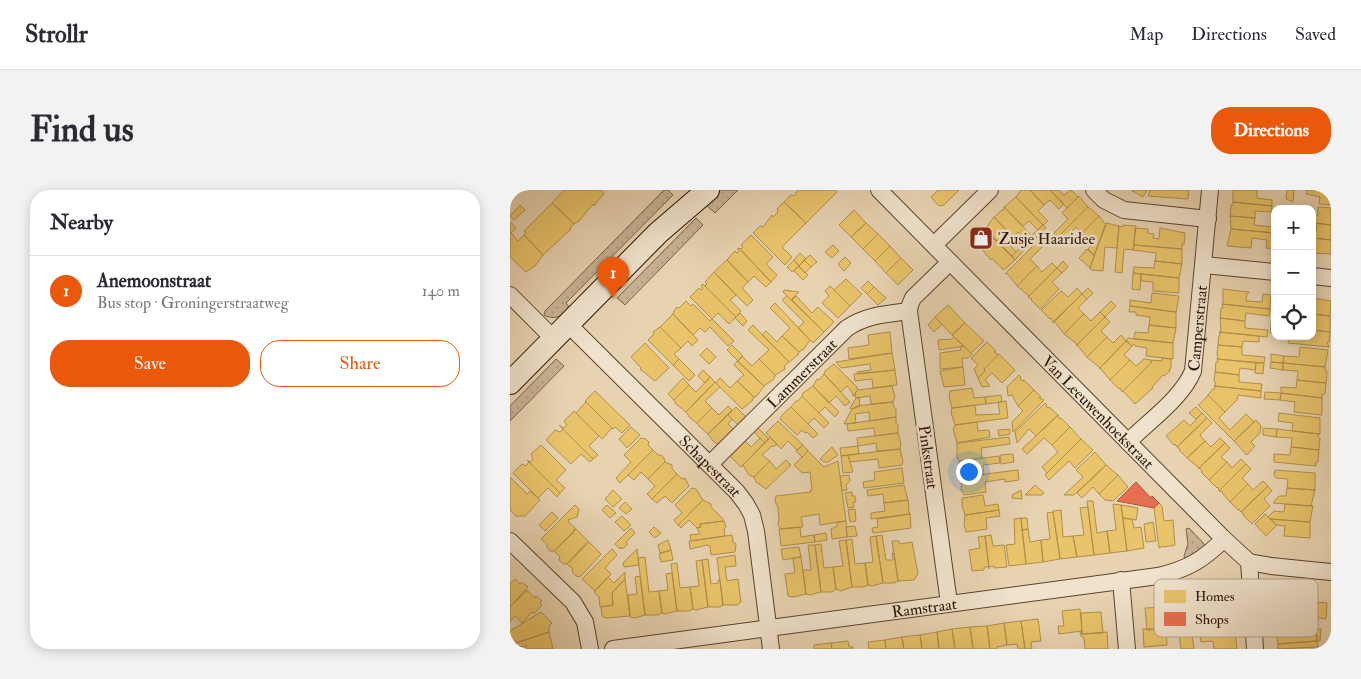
<!DOCTYPE html>
<html lang="en">
<head>
<meta charset="utf-8">
<style>
	body { margin:0; font-family:"IM FELL Double Pica",serif; background:#f2f2f3; color:#2b2b33 }
	.controls { position:absolute; right:15px; top:15px; display:grid; overflow:hidden; border-radius:10px; box-shadow:0 2px 12px #0003 }
	.controls button { width:45px; height:45px; display:grid; place-items:center; padding:0; border:0; border-bottom:1px solid #e1e1e2; background:#fff; color:#2b2b33; font:25px sans-serif }
	.you { position:absolute; left:458px; top:281px; width:18px; height:18px; margin:-12px; border:4px solid #fff; border-radius:50%; background:#1a73e8; box-shadow:0 0 0 8px #1a73e833 }
	.badge { display:grid; place-items:center; width:32px; height:32px; border-radius:50%; background:#ea580c; color:#fff; font-size:16px; font-weight:700 }
	.pin { position:absolute; translate:-50% -41px; filter:drop-shadow(0 1px 2px #0008) }
	.pin::after { content:''; position:absolute; top:26px; width:18px; height:15px; background:inherit; clip-path:polygon(0 0,100% 0,50% 100%) }
	.list { margin:0; padding:0; list-style:none }
	h2 { display:flex; justify-content:space-between; align-items:center; height:65px; margin:0; padding:0 20px; font-size:21px }
	h2 small { font-size:16px; font-weight:400; color:#7c7c81 }
	.list li { display:grid; grid-template-columns:32px 1fr auto; gap:15px; align-items:center; box-sizing:border-box; height:70px; padding:0 20px; border-top:1px solid #e1e1e2 }
	.list b { display:block; font-size:19px; white-space:nowrap }
	.list p { margin:0; font-size:16px; white-space:nowrap; color:#7c7c81 }
	.list em { font-size:16px; font-style:normal; color:#7c7c81 }
	.actions { display:flex; gap:10px; padding:15px 20px }
	.actions a { flex:1; padding:11px 0; border:1px solid #ea580c; border-radius:20px; text-align:center; font-size:18px; color:#ea580c }
	.actions .main { background:#ea580c; color:#fff }
	.icon { flex:none; width:28px; height:28px; fill:none; stroke:currentColor; stroke-width:2; stroke-linecap:round; stroke-linejoin:round }
	.map { position:relative; flex:none; width:821px; height:459px; overflow:hidden; border-radius:20px }
	header { display:flex; align-items:center; gap:30px; box-sizing:border-box; height:70px; padding:0 25px; background:#fff; border-bottom:1px solid #e1e1e2 }
	header strong { font-size:24px }
	nav { display:flex; gap:28px; margin-inline-start:auto; font-size:18px }
	.intro { display:flex; align-items:center; justify-content:space-between; box-sizing:border-box; height:120px; padding:0 30px }
	h1 { margin:0; font-size:35px }
	.button { padding:12px 22px; border-radius:20px; background:#ea580c; color:#fff; font-size:18px; font-weight:700 }
	main { display:flex; gap:30px; padding:0 30px }
	aside { flex:1; background:#fff; border-radius:20px; box-shadow:0 2px 12px #0003 }
	.map>svg:first-child { display:block }
</style>
</head>
<body>
<header>
<strong>Strollr</strong>
<nav><a>Map</a><a>Directions</a><a>Saved</a></nav>
</header>
<div class="intro"><h1>Find us</h1><a class="button">Directions</a></div>
<main>
<aside>
<h2>Nearby<small></small></h2>
<ul class="list">
<li><span class="badge">1</span><div><b>Anemoonstraat</b><p>Bus stop · Groningerstraatweg</p></div><em>140 m</em></li>
</ul>
<div class="actions"><a class="main">Save</a><a>Share</a></div>
</aside>
<div class="map">
<svg width="821" height="459" viewBox="0 0 821 459">
	<defs>
		<pattern id="grass-dots" width="8" height="8" patternUnits="userSpaceOnUse" patternTransform="scale(1.25)"><rect width="8" height="8" fill="#c8b294"/><path d="M2 2h.1M6 6h.1" fill="none" stroke="#ac987e" stroke-width="1.8" stroke-linecap="round"/></pattern>
	</defs>
	<rect width="100%" height="100%" fill="#e8d3b1"/>
	<filter id="stains"><feTurbulence type="fractalNoise" baseFrequency=".004" numOctaves="4"/><feColorMatrix values="0 0 0 0 .2 0 0 0 0 .09 0 0 0 0 .02 0 0 0 .5 -.17"/></filter>
	<radialGradient id="worn" r=".72"><stop offset=".6" stop-color="#630" stop-opacity="0"/><stop offset="1" stop-color="#630" stop-opacity=".3"/></radialGradient>
	<path fill="url(#grass-dots)" stroke="#78624c" d="M154 0H158L163 5 56 113 60 118C52 125 46 131 34 125L35 121Z
		M208 0H228L205 23 194 13Z
		M186 28 193 35 115 115 107 108Z
		M46 169 54 176 0 231V216Z
		M679 338 695 355 675 370 674 366 678 354 676 339Z"/>
	<path fill="#e9c46a" stroke="#af8f4b" d="M54 0H91L94 3 84 16 83 14 69 31 64 34 42 13Z
		M288 0H325L327 2 296 33 274 12 281 5 284 6Z
		M428 0H449L434 15 429 16 421 7Z
		M511 0H520L534 15 528 21 538 31 533 35 506 7Z
		M520 0H540L554 14 549 19 540 10 534 15Z
		M540 0H549L554 5 561 0 568 7 557 18Z
		M621 0H637L633 7Z
		M640 0H679L678 9 638 6Z
		M723 0H747V8L762 10V16L723 12Z
		M777 0H784L783 12 776 9Z
		M797 0H821V15L809 14 810 7 796 4Z
		M569 6 578 17 548 47 544 43 558 29 552 23Z
		M506 7 533 35 528 40 519 31 513 36 494 17Z
		M274 12 296 33 272 57 282 67 275 75 243 43 250 36 253 37 262 25 263 27 268 22 267 19Z
		M723 12 762 16 761 22 745 21V28L720 26 721 15H723Z
		M42 13 64 34 60 38 61 39 33 65 14 45 16 43 14 41Z
		M10 15 15 20 4 30 0 26Z
		M494 17 522 46 517 51 508 42 503 47 484 27 492 20 493 21Z
		M578 17 589 26 572 43 566 37 552 51 548 47Z
		M808 17 821 18V35L802 33V26L808 25Z
		M344 20 356 33 341 47 329 35Z
		M589 26 596 35 584 65 578 59 583 54 572 43Z
		M720 26 745 28 744 35 765 37V43L721 39Z
		M484 27 503 47 497 52 506 62 502 66 475 39Z
		M1 32 6 38 1 43 8 51 14 45 33 65 26 75 16 82 0 67V33Z
		M356 33 368 44 353 59 341 47Z
		M596 33 609 36 607 58 595 57 593 81 581 80 580 78Z
		M807 33 821 35V50L802 48V40L806 41Z
		M533 35 536 38 525 49 522 45Z
		M613 35 626 36 623 60 614 59 612 83 605 82 609 36 613 37Z
		M472 37 505 70 494 80 482 69 481 70 464 50 470 43 468 41Z
		M625 38 638 39V43L644 44 643 48 649 49 650 38 675 43 674 55 672 54V59L624 55Z
		M721 39 765 43V59L756 58 757 50 742 48 741 58 717 56Z
		M368 44 380 56 365 71 353 59Z
		M241 45 263 67 256 74 267 85 261 92 229 58 231 59 233 57 231 55Z
		M534 45 539 50 520 69 527 76 507 96 501 88 496 83 495 84Z
		M802 48 821 50V64L804 63 805 55 802 54Z
		M323 55 329 61 322 68 315 62Z
		M624 55 672 59V74L645 71 646 63 623 60Z
		M380 56 391 68 376 83 365 71Z
		M512 56 515 59 505 70 502 66Z
		M229 58 261 92 256 97 244 86 238 92 217 70 225 61 227 63 229 61 227 59Z
		M577 59 584 66 580 78 569 68Z
		M290 63 296 69 289 76 284 70Z
		M300 65 307 72 301 77 294 70Z
		M335 67 341 73 334 81 328 74Z
		M391 68 403 80 388 95 376 83Z
		M217 70 238 92 232 98 243 110 237 116 204 82Z
		M284 70 289 76 282 82 277 77Z
		M294 70 301 77 295 83 289 76Z
		M553 71 558 77 552 83 547 78Z
		M645 71 672 74 669 88 623 83 624 77 644 78Z
		M542 73 547 78 519 106 507 96 527 76 532 82Z
		M288 76 298 85 293 90 284 81Z
		M547 78 552 83 542 92 549 99 530 119 521 110 522 109 518 107Z
		M204 82 226 105 220 110 231 121 226 127 195 96 197 94 195 92Z
		M623 83 631 84 630 100 622 99Z
		M631 84 669 88V103L643 101V92L631 91Z
		M336 89 352 104 340 116 324 100Z
		M358 91 364 97 357 104 351 98Z
		M193 94 226 127 219 134 208 123 202 129 180 107 189 98 191 100 193 98 191 96Z
		M320 96 340 116 328 128 312 113 319 106 315 101Z
		M364 97 376 108 368 115 357 104Z
		M567 98 572 104 543 133 541 128 540 129 531 120 551 101 558 107Z
		M578 98 583 103 577 109 572 104Z
		M713 99 739 102V103H737L736 111 752 112 753 104 761 105 760 119 712 114H713Z
		M274 100 289 102 281 110 273 102Z
		M642 103 669 106 666 122 620 116V110L641 113Z
		M572 104 577 109 568 118 574 124 554 144 544 131Z
		M277 106 314 142 303 153 288 138 294 132 272 110Z
		M286 106 302 123 308 117 324 132 314 142 282 110Z
		M764 106H765V144L760 143Z
		M802 108 821 111 820 126 802 124Z
		M176 111 181 116 183 114 200 131 202 129 224 151 218 156 200 137 195 142 190 138 183 145 163 124 164 121 167 117 169 118Z
		M601 111 606 116 595 127 590 122Z
		M265 113 300 150 294 159 289 162 272 146 280 138 260 118Z
		M712 114 760 119 759 126 736 123 735 131 710 128 711 118H713Z
		M438 115 455 133 442 145 425 127Z
		M620 116 666 122V138L639 135 640 127 626 125V122H619Z
		M590 122 595 127 566 156 567 154 554 144 574 124 581 131Z
		M230 123 237 131 233 136 225 128Z
		M163 124 188 150 182 156 178 151 171 158 150 137Z
		M802 124 820 126V142L802 140Z
		M425 127 432 134 424 142 418 135Z
		M595 127 600 132 591 141 597 147 577 167 567 155Z
		M710 128 735 131V138L758 140 757 147 709 142 711 141Z
		M455 133 474 151 461 163 442 145Z
		M243 135 279 172 274 176 275 179 265 185 249 169 259 160 238 140Z
		M639 135 666 138 663 153 624 149 625 142 638 143Z
		M150 137 171 158 164 164 169 169 163 175 138 150 144 144 143 142Z
		M802 140 820 142 819 152H817L819 157 778 153 779 146H802Z
		M256 141 267 152 272 146 289 162 288 165 279 172 252 145Z
		M380 142 382 163 339 169 338 158 359 155 358 145Z
		M709 142 749 146V152L733 151 732 157 708 155 709 145H710V142Z
		M611 145 616 151 589 179 590 178 577 167 597 147 603 153Z
		M444 147 454 156 429 160 428 150 442 149Z
		M618 148 663 153V169L636 166 637 158 625 156 624 154 622 156 616 150Z
		M616 151 622 156 614 165 620 170 600 190 590 178Z
		M477 152 486 161 484 162 487 164H489L474 179 475 181 468 188 464 179 468 175 461 168Z
		M135 153 159 178 145 191 130 179 131 178 121 167Z
		M222 155 233 166 228 171 217 160Z
		M708 155 732 157V165L755 167 754 173 707 169 708 165H707Z
		M454 156 462 164 458 168H452L453 177 430 179V163L451 160 450 157Z
		M790 157 818 160 815 177 773 173 774 166 789 167Z
		M197 158 206 167 199 174 190 165Z
		M382 163 385 180 348 184 347 182 361 180 360 174 331 178 326 172Z
		M489 164 505 180 492 193 482 183 475 190 480 196 472 197 468 188 475 181 474 179Z
		M761 164 774 166 773 173 761 172Z
		M232 166 242 176 249 169 265 185 264 189 254 196 228 171Z
		M652 168 661 169V178L659 180 660 181 654 186 653 185 642 197 643 198 625 214 613 201 641 173V170L652 171Z
		M169 169 185 185 179 191 163 175Z
		M634 169 641 170V173L612 202 610 198 609 199 600 190 620 170 626 176Z
		M707 169 746 173 745 180 730 178 729 185 705 182 706 172H708Z
		M227 171 254 196 247 206 244 207 227 191 234 185 224 175Z
		M761 172 773 173V180L760 178Z
		M746 173H754L753 184 745 183Z
		M773 173 815 177V180L817 181 816 193 787 190 788 181 773 180Z
		M324 174 347 197 348 200 345 203V206H343L342 202 337 196 331 202 314 184 315 181Z
		M453 177 455 195 434 197 430 181Z
		M193 180 200 187 195 193 188 186Z
		M385 180 387 195 363 198 362 189 345 191 344 184Z
		M705 182 729 185V192L752 194 751 201 704 196 706 193 704 192Z
		M314 184 340 212 335 216 326 206 319 213 303 196 307 189 309 190Z
		M509 185 511 187 510 188 513 191 514 190 524 200 508 216 502 205 498 206 497 197Z
		M200 187 205 192 176 222 166 214 164 210 179 195 186 202Z
		M173 188 179 195 164 210 158 204Z
		M210 188 220 198 227 191 244 207 242 211 232 219 206 193Z
		M787 190 816 193 815 204H812V208L771 203V197L786 198Z
		M205 192 210 197 195 211 202 218 187 233 180 228 176 222Z
		M303 196 329 222 325 227 315 217 309 223 292 206 293 203Z
		M382 196 385 207 383 212 361 214 360 206 346 208 345 203 348 200Z
		M704 196 751 201V208L728 205 727 210 715 222 698 205 703 199H705V196Z
		M462 198 464 208 475 207 476 214 442 218 439 206 440 201Z
		M524 200 531 207 529 208 534 210 503 242 502 232 513 221 508 216Z
		M85 201 120 235 112 243 105 237 103 239 75 211Z
		M755 202 771 203 770 210 754 209Z
		M771 203 812 208V225L784 222 785 212 770 210Z
		M491 205 492 212 476 214 475 207Z
		M698 205 715 222 709 228 720 240 736 224 744 232 724 251 688 215H689Z
		M292 206 319 233 314 238 304 228 298 234 281 217 286 211H288Z
		M349 207 350 216 342 219 340 218 346 208Z
		M496 211 498 228 445 235 441 223 442 218 465 215 466 225 490 224 488 212Z
		M76 212 102 238 92 249 66 223Z
		M383 212 384 217 386 219V227L360 231 359 222 345 224 346 233 334 234 342 219 347 216Z
		M535 213 537 215 536 216 538 218 539 217 548 225 526 246 519 239 507 253 505 242Z
		M218 216 222 220 198 244 189 236 187 233 202 218 209 225Z
		M226 217 237 228 229 236 218 225Z
		M281 217 308 244 303 248 297 242 295 243 292 240 287 245 270 229 272 225Z
		M686 217 692 223 686 229 679 223Z
		M64 221 89 246 79 256 88 265 83 269 49 235 53 238 57 235 54 231Z
		M692 223 697 228 667 257 665 254 664 255 656 246 674 230 680 236Z
		M769 223 810 228V244L782 241 783 233 768 231Z
		M218 225 222 229 218 234 225 241 210 256 203 251 198 244Z
		M548 225 549 226 548 227 550 229 551 228 560 237 542 255 534 248 517 264 512 259Z
		M386 227V233L388 235V243L365 246 364 238 338 241 337 234Z
		M697 228 702 233 690 245 695 251 677 268 669 260 670 259 667 257Z
		M746 230 751 236 750 243 741 252 745 256 737 265 724 251Z
		M268 231 293 255 287 260 278 251 271 259 256 243Z
		M467 232 468 241 479 240 480 247 447 253 443 239 445 235Z
		M121 237 130 245 117 258 109 249Z
		M247 237 259 249 255 253 243 241Z
		M560 237 571 249 537 283 532 277 548 262 542 255Z
		M753 238 767 239 766 247 753 245Z
		M53 239 83 269 80 272 71 264 61 274 36 250 45 240 50 242Z
		M500 239V244L489 246 488 240Z
		M767 239 809 244 808 247 810 248 809 260 781 257 782 248 766 247Z
		M388 243 391 254 390 259 367 261 366 253 348 256 347 248Z
		M260 247 267 254 263 257 262 256 252 265 260 271 244 287 239 285 233 275Z
		M499 247 500 254 471 258 472 268 449 271 447 267V253Z
		M131 248 136 249 139 252 138 255 143 260 110 293 106 288 121 272 114 265Z
		M250 248 255 253 231 277 219 265 234 250 241 257Z
		M710 248 715 253 688 279 689 278 677 268 695 251 701 257Z
		M571 249 583 260 565 278 559 271 539 290 535 285Z
		M715 253 720 258 711 267 717 272 699 290 691 282 692 281 690 278 688 279Z
		M31 255 56 280 46 290 55 298 50 303 17 270 20 272 23 269 21 264Z
		M293 255 298 261 292 267 286 261Z
		M348 256 349 264 331 266 330 258Z
		M322 257 328 265 318 272H314L310 269Z
		M781 257 809 260 808 272H806V276L764 272V264L780 265Z
		M390 259 393 271 392 275 369 278 368 269 340 272 338 265Z
		M143 260 148 265H151L154 268 155 272 138 289 131 282 124 290 118 285Z
		M298 261 314 277 328 271 336 331 310 335 309 324 291 327 293 337 271 339 268 335 269 329 268 317 265 311 266 306 301 302 300 300H302L300 282 292 283 284 275Z
		M585 262 596 275 564 305H554L573 287 566 280Z
		M503 264 504 272 491 274 490 265Z
		M338 265 343 282 333 283 331 266Z
		M489 266 490 273 473 275 474 285 452 287 449 284V271Z
		M731 269 736 274 709 301 708 297 707 298 699 290 717 272 722 278Z
		M276 270 281 275 256 299 246 292 244 287 260 271 266 279Z
		M19 272 50 303 47 307 38 298 28 308 3 283 12 274 16 276Z
		M155 272 162 275V279L167 284 142 309 137 304 145 296 138 289Z
		M736 274 741 279 732 288 738 294 720 312 712 303 713 302 709 301Z
		M596 275 608 285 589 304 583 297 572 308 567 303Z
		M392 278 394 293 354 298 353 292 365 290 364 282Z
		M508 280 509 290 495 292V289L475 292 476 302 454 305 451 300 452 287Z
		M765 280 805 283V300L777 298 778 289 766 288 764 285Z
		M167 284 172 289 175 288 179 296 162 313 155 306 147 313 142 309Z
		M339 285 340 291 336 295 337 300 332 301 330 286Z
		M608 285 618 297 603 311 595 310 589 304Z
		M0 287 17 304 20 301 30 310 15 326H8L7 327 0 320Z
		M753 291 758 296 731 322 729 319 728 320 720 312 738 294 743 300Z
		M394 295 398 310 374 313 373 304 358 306 357 300Z
		M525 295 534 303 532 305H515Z
		M758 296 762 301 754 309 760 316 742 334 733 325 734 324 731 322Z
		M182 298 186 299 193 310 168 335 164 330 172 323 165 315Z
		M777 298 805 300 801 316 763 313 769 306H776Z
		M103 300 112 309 103 317 95 309Z
		M511 300 512 309 502 308V305Z
		M342 302V306H345L346 312H343L344 317 338 318 335 303Z
		M473 305 475 316 488 314 489 320 455 325 452 316V308Z
		M193 310 201 314V317L213 329V331L190 334 191 337 187 338 179 330 171 338 168 335Z
		M398 310 399 318 398 319 400 324 361 329V323L375 321 374 313Z
		M577 311H583L587 343 597 341 600 363 584 365Z
		M115 312 122 319 116 324 109 318Z
		M649 313 652 316 654 331 663 330 665 355 654 357 653 356 649 358 644 318Z
		M603 314 611 315 617 361 600 363 597 341 606 340Z
		M775 314 803 316 800 332 760 329 758 327 764 321 774 322Z
		M65 315 69 319 67 327 58 330 59 333 65 338 63 343 44 361H40L37 357V354L31 349Z
		M97 315 106 323 100 328 92 320Z
		M611 315 628 318 626 330 613 328Z
		M578 317 584 365 567 367 563 346 574 345 570 318Z
		M345 319 346 331 340 332 338 320Z
		M489 320 490 326 476 328 477 339 456 342 454 334 455 325Z
		M551 320 553 347 563 346 567 367 550 369 543 322V321Z
		M42 322 48 328 35 341 29 335Z
		M543 322 550 369 533 372 531 350 540 349 537 323Z
		M400 324 401 338 363 343 362 338 368 337 367 329Z
		M755 324 767 335 756 346 745 334Z
		M112 326 121 335 114 341 105 332Z
		M511 328 516 374 499 376 496 355 505 354 504 329Z
		M511 328H517L518 339 512 340Z
		M613 328 622 329 624 338 631 337 634 358 617 361Z
		M760 329 800 332V348L774 346 775 336 767 335Z
		M214 331 216 337 214 339 215 346 181 351 180 345 190 344 187 338 191 337 190 334Z
		M336 331 337 347 322 349 321 339 327 336V332Z
		M643 332 646 351 636 352 634 334Z
		M345 336 347 346 337 347 336 337Z
		M144 337 151 343 145 348 139 342Z
		M290 337 291 347 304 345 305 352 271 356 269 339Z
		M121 338 125 343 116 352 118 354 112 359 111 357 110 359 105 354Z
		M66 339 78 351 57 374H53L49 370 50 367 44 361Z
		M518 339 520 352 531 350 533 372 516 374 512 340Z
		M316 343 317 350 305 352 304 345Z
		M222 345 223 352 226 354 225 362 201 365 200 356 197 355 180 359 179 351Z
		M372 345 376 370H383L382 363H384L388 391 384 393H373L366 346Z
		M481 345 483 356 494 355 497 377 484 378V376L479 377 475 346Z
		M366 346 373 393 362 396 358 395 355 373 363 372 360 347Z
		M475 346 479 379 478 377H474V380L462 381 459 360 470 358 468 347Z
		M342 349 345 374 355 373 358 395 353 397H342L336 350Z
		M158 350 161 360 150 363 148 355Z
		M336 350 342 397 331 401 326 399 323 377 333 376 329 351Z
		M382 351H389L390 354 402 352 408 384 404 390 388 391Z
		M79 352 91 364 70 387 66 386 62 382 63 379 57 374Z
		M311 354 314 378 323 377 326 399 322 402H311L305 355Z
		M298 355H305L311 402 300 405 296 404 293 380H301Z
		M289 357 291 367 273 370 271 359Z
		M102 359 107 365 95 378 101 384 85 401 72 389Z
		M127 359 129 375 114 377 113 373Z
		M161 360 163 370 151 372 149 364Z
		M225 365 226 376 215 377 217 391 228 389 231 412 227 415H213L207 368Z
		M135 367 139 402 149 401 152 423 148 425H135L128 368Z
		M291 367 296 404 283 407 278 406 275 384 285 383 283 368Z
		M198 369 201 394 208 393V390H210L213 415 210 417H198L192 370Z
		M192 370 198 417 186 420 183 419 180 397 189 396 186 371Z
		M167 373 170 398 180 397 183 419 179 421H167L161 374Z
		M115 382V389L102 403 103 415 90 417 89 407 84 402 98 387 104 393Z
		M162 383 167 421 155 424 152 423 149 401 158 400 156 384Z
		M130 386 135 425 125 428 120 427 118 405 127 404 125 387Z
		M5 389 10 394 12 392 18 397 0 417V393Z
		M115 389 120 426 96 428 92 426 91 417 103 415 102 403Z
		M17 400 25 408 26 406 32 411 30 413 32 415 24 424 22 422 12 433 5 426 0 432V417Z
		M767 408 778 409V408L788 409V411L817 413 816 429 788 424 765 426 764 411Z
		M657 417 659 439 637 440 635 418Z
		M570 419 572 441 549 444 548 436H554L552 421Z
		M31 422 42 433 39 436V442L0 455V441Z
		M591 422 593 443 572 444 571 423Z
		M528 429 531 451 521 452 522 459H515L511 431Z
		M511 431 515 459H508L507 454 497 455 494 433Z
		M494 433 497 455 487 457V459H480L477 436Z
		M477 436 480 459H463L460 437Z
		M460 437 463 459H445L442 439Z
		M442 439 445 459H429L427 442Z
		M633 439H656L657 455 634 457Z
		M790 439 791 446 807 445V451L768 454 766 441Z
		M802 439H811L810 451H807V445H801Z
		M572 441V444L597 442 598 459H575L574 448 571 446 570 442Z
		M39 442 43 459H16V456L7 457V459H0V455Z
		M427 442 429 459H412L410 445Z
		M725 442 727 459H704L703 451 691 452 690 445Z
		M682 444 684 459H671L669 445Z
		M410 445 412 459H394L392 447Z
		M392 447 394 459H376L375 450Z
		M375 450 376 459H359L358 452Z
		M338 451 339 457H343V459H322L321 453Z
		M807 451 808 457 768 459V454Z
		M321 453 322 459H304V455Z"/>
	<path fill="#e76f51" stroke="#ae533a" d="M626 292 641 308 642 306 649 313 644 318 607 311Z"/>
	<g fill="none" stroke-linecap="round" stroke-linejoin="round">
		<g stroke="#59432f" stroke-width="18">
			<g id="minor">
				<path id="s1" d="M369 0 714 349 739 372"/>
				<path d="M584 0 594 10 614 20 698 29"/>
				<path d="M424 55 480 0"/>
				<path d="M694 75 765 82"/>
				<path d="M802 86 821 88"/>
				<path d="M0 105 44 149"/>
				<path id="s2" d="M58 134 227 302 236 314 242 325 246 341 261 459"/>
				<path id="s3" d="M618 252C639 231 672 208 683 181L700 0"/>
				<path id="s4" d="M200 274 337 138C357 125 376 124 399 121"/>
				<path d="M0 351 63 412 75 432 80 459"/>
				<path d="M739 372 745 459"/>
				<path d="M739 372 761 376 821 382"/>
				<path d="M611 390 617 459"/>
				<path d="M439 413 399 121 400 115 403 108 440 72"/>
				<path id="s5" d="M103 459 648 386C678 379 693 370 714 349"/>
			</g>
		</g>
		<g stroke="#291304" stroke-width="24">
			<path id="secondary" d="M0 193 148 43 198 0"/>
		</g>
		<use href="#minor" stroke="#f0e2cc" stroke-width="16"/>
		<use href="#secondary" stroke="#f0e2cc" stroke-width="22"/>
	</g>
	<defs>
		<g id="shop-square" transform="scale(1.25)"><rect x="-9" y="-9" width="18" height="18" rx="4" fill="#8f2418" stroke="#f0e2cc"/><path d="M-5-2.5h2.3a2.7 3.5 0 0 1 5.4 0H5L5.5 6h-11ZM-1.5-2.5h3a1.5 2.3 0 0 0-3 0Z" fill="#fff"/></g>
	</defs>
	<g fill-rule="evenodd">
		<use href="#shop-square" x="471" y="48"/>
	</g>
	<g text-anchor="middle" stroke-width="5" stroke-linejoin="round" paint-order="stroke">
		<g font-size="16" fill="#291304" stroke="#f0e2cc" text-anchor="start">
			<text x="488" y="54">Zusje Haaridee</text>
		</g>
		<g font-size="16" fill="#291304" stroke="#f0e2cc">
			<text dy="6" stroke="none"><textPath href="#s3" startOffset="140">Camperstraat</textPath></text>
			<text dy="6" stroke="none"><textPath href="#s4" startOffset="129">Lammerstraat</textPath></text>
			<text dy="6" stroke="none"><textPath href="#s1" startOffset="312">Van Leeuwenhoekstraat</textPath></text>
			<text transform="translate(419 267) rotate(82)" y="6">Pinkstraat</text>
			<text dy="6" stroke="none"><textPath href="#s2" startOffset="201">Schapestraat</textPath></text>
			<text dy="6" stroke="none"><textPath href="#s5" startOffset="314">Ramstraat</textPath></text>
		</g>
	</g>
	<rect x="644" y="389" width="164" height="58" rx="8" fill="#f0e2cc" stroke="#b4a490" stroke-width="1"/>
	<rect x="654" y="400" width="22" height="13" fill="#e9c46a"/>
	<rect x="654" y="422" width="22" height="14" fill="#e76f51"/>
	<g font-size="14" fill="#291304">
		<text x="685" y="411">Homes</text>
		<text x="685" y="434">Shops</text>
	</g>
	<rect width="100%" height="100%" filter="url(#stains)"/>
	<rect width="100%" height="100%" fill="url(#worn)"/>
</svg>
<div class="controls">
<button>+</button>
<button>−</button>
<button><svg class="icon" aria-label="locate" viewBox="0 0 24 24"><circle cx="12" cy="12" r="6"/><path d="M12 2v4M12 18v4M2 12h4M18 12h4"/></svg></button>
</div>
<div class="you"></div>
<div class="pin badge" style="left:103px;top:108px">1</div>
</div>
</main>
</body>
</html>
